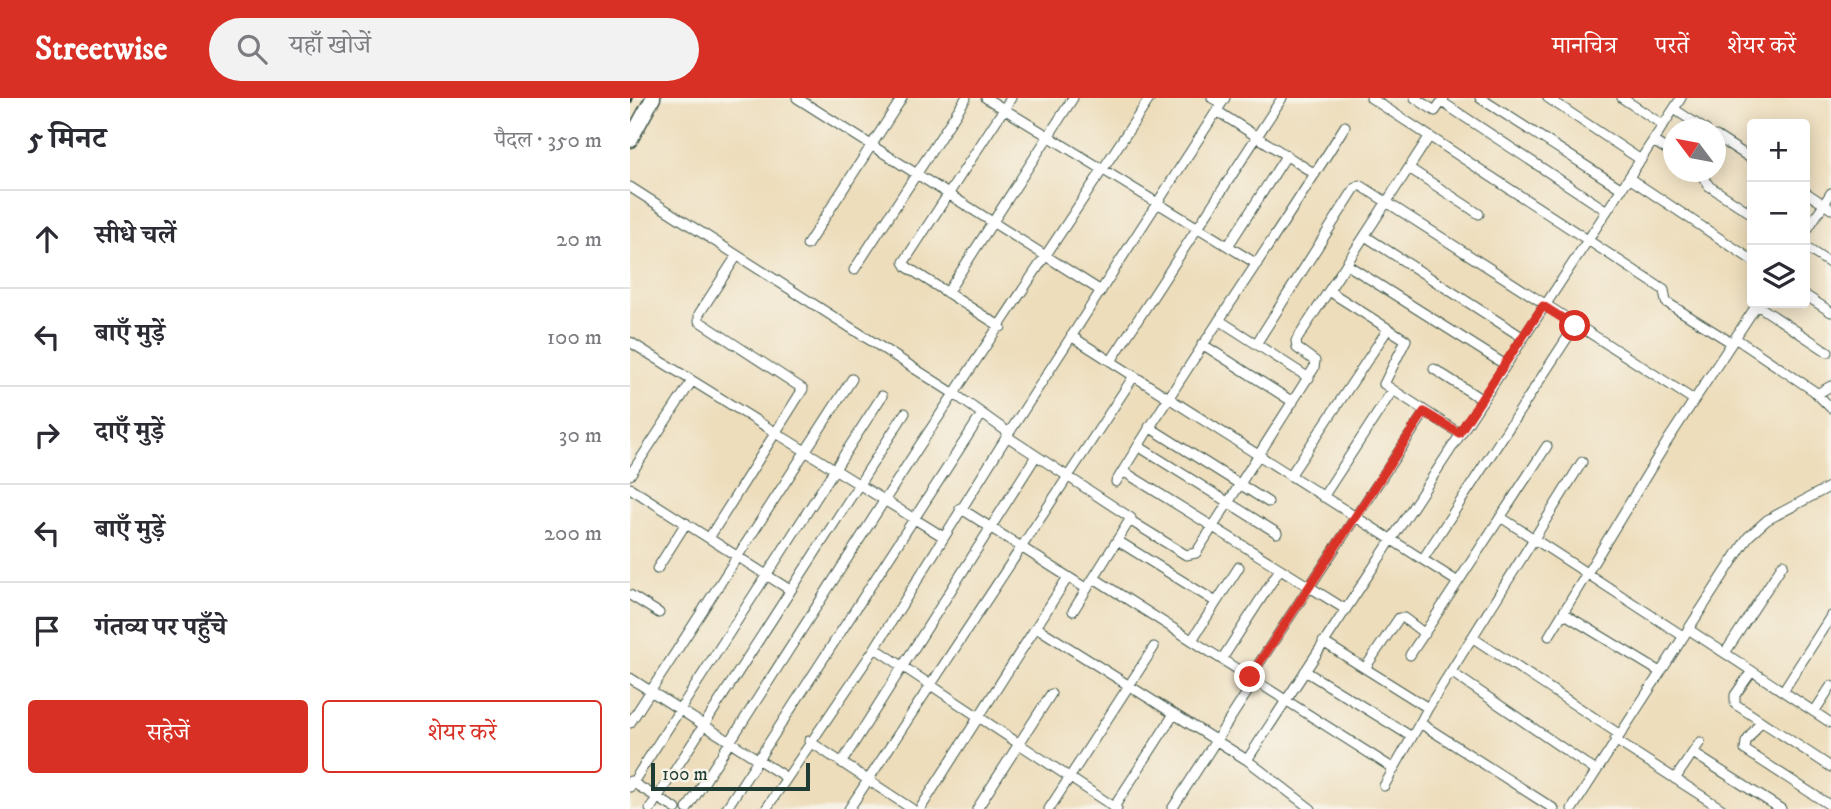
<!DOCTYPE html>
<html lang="hi">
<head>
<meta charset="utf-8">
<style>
	body { margin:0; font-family:"IM FELL DW Pica","Noto Serif Devanagari",serif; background:#f2f2f3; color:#2b2b33 }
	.controls { position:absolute; right:21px; top:21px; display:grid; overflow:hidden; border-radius:7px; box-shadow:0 4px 18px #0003 }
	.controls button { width:63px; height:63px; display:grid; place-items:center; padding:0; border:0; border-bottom:2px solid #e1e1e2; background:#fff; color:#2b2b33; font:35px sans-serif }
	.compass { position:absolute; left:1033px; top:21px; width:63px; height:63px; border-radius:50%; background:#fff; box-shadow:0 4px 18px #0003; rotate:302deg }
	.scale { position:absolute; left:21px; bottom:18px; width:159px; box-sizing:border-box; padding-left:7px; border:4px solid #1f3d34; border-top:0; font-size:19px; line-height:24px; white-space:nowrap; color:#1f3d34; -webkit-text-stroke:5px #f7f3e8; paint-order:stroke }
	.stop { position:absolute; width:21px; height:21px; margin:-16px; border:5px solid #d93025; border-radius:50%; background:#fff }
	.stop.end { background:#d93025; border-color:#fff; box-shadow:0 2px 7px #0008 }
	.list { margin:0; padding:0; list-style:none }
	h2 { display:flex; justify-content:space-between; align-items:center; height:91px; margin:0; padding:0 28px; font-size:30px }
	h2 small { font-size:23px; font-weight:400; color:#7c7c81 }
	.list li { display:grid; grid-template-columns:46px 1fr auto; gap:21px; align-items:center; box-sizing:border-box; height:98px; padding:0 28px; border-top:2px solid #e1e1e2 }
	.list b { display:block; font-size:26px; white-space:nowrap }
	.list em { font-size:23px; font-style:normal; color:#7c7c81 }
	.actions { display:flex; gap:14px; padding:21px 28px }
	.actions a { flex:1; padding:16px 0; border:2px solid #d93025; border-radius:7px; text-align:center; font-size:24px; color:#d93025 }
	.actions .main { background:#d93025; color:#fff }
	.icon { flex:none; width:38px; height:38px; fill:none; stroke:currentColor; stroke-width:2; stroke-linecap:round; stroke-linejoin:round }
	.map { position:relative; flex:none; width:1201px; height:711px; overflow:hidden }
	header { display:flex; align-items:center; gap:42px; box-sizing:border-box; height:98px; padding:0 35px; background:#d93025; color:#fff }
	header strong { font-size:33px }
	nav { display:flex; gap:38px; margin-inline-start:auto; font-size:24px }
	.search { width:490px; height:63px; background:#f2f2f3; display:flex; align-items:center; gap:18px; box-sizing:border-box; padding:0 24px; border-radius:38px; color:#7c7c81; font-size:26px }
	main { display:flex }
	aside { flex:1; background:#fff }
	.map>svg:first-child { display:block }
</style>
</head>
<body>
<header>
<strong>Streetwise</strong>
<div class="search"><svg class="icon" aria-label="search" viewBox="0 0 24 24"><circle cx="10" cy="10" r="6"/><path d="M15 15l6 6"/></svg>यहाँ खोजें</div>
<nav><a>मानचित्र</a><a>परतें</a><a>शेयर करें</a></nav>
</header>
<main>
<aside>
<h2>5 मिनट<small>पैदल · 350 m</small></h2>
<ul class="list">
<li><svg class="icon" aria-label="ahead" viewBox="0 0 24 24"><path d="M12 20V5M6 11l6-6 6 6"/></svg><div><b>सीधे चलें</b></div><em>20 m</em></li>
<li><svg class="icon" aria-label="left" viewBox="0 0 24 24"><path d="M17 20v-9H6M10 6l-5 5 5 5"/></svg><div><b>बाएँ मुड़ें</b></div><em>100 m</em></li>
<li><svg class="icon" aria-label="right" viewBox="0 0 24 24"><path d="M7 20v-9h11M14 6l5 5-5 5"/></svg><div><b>दाएँ मुड़ें</b></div><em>30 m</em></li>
<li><svg class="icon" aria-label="left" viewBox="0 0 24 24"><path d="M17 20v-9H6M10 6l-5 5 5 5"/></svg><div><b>बाएँ मुड़ें</b></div><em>200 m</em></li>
<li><svg class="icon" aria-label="arrive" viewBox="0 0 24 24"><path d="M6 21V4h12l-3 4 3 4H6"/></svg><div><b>गंतव्य पर पहुँचे</b></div></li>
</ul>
<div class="actions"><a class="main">सहेजें</a><a>शेयर करें</a></div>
</aside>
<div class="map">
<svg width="1201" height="711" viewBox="0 0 1201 711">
	<rect width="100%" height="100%" fill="#f7f3e8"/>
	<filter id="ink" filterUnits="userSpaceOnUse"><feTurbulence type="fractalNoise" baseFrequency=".0143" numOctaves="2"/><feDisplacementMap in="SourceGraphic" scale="14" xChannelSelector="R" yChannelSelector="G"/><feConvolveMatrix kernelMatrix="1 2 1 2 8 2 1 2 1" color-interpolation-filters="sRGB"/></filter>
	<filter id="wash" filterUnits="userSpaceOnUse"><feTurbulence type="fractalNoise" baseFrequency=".00686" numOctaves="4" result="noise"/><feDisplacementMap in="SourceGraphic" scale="28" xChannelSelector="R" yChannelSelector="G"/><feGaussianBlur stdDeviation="1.57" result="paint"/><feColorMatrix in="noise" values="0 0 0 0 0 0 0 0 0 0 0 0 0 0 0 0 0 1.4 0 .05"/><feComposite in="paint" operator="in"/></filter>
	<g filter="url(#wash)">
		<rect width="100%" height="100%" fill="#edddbb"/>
	</g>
	<g filter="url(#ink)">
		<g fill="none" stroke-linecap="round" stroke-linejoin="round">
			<g stroke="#3e5548" stroke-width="11">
				<path id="minor" d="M167 0 471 193
					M356 0 627 166
					M582 0 591 5
					M741 0 1034 192 1036 204 1102 245
					M785 0 805 13 814 0
					M850 0 992 91
					M918 0 1011 62
					M992 0 1033 27
					M812 4 977 113
					M1044 11 1076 32
					M587 13 685 76
					M1086 38 1122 61
					M1023 43 1044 56
					M779 70 849 116
					M1070 74 1079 88 1122 116
					M999 80 1122 162
					M0 89 326 297 379 335 245 550 487 711
					M1175 94 1201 111
					M1175 135 1201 95
					M735 138 892 239
					M177 147 272 0
					M598 148 656 58
					M1175 149 1201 166
					M716 166 874 266
					M224 172 336 0
					M699 193 776 242 754 286 829 335
					M317 195 443 0
					M1175 197 1201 214
					M1127 207 1198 254
					M589 222 679 280
					M371 229 277 169 274 164 381 0
					M441 238 828 484 917 348
					M1105 240 1184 293 1201 310
					M0 244 312 438
					M572 246 663 304
					M626 246 725 90 730 87 1064 302
					M481 263 652 0
					M804 271 851 301
					M1187 296 1201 288
					M519 329 638 404
					M379 335 595 0
					M378 339 501 420 443 513
					M508 348 647 435
					M493 373 715 511
					M0 377 62 283
					M660 378 758 231
					M486 384C559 263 641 148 715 28
					M0 390 160 492
					M693 399 762 293
					M330 410 457 491
					M872 420 1053 538
					M501 423 556 457 566 455 684 270 685 263 667 250 666 243 799 39
					M79 440 173 291 69 223V216L106 159
					M488 443 586 504
					M793 461 945 228
					M27 471 56 425
					M464 480 764 671
					M0 497 29 515
					M933 515 1030 574
					M406 529 617 662 681 711
					M1058 531 1201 625
					M919 538 1038 342 1128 205
					M843 540 989 636
					M562 542 609 469
					M693 544 798 610 790 625 924 711
					M1095 555 1153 466
					M780 557 828 484
					M592 561 650 471
					M735 570 769 520H774L795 536
					M675 573 782 639
					M1122 573 1105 597V606L1201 669
					M821 574 966 673
					M620 579 795 314
					M0 580 157 680
					M1153 593 1201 518
					M798 610 952 364
					M1184 614 1201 588
					M1131 623 1116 644 1115 652 1201 708
					M0 625 222 281
					M985 642 1092 711
					M179 643 282 711
					M1063 655 1151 711
					M617 662 1051 0
					M212 664 406 358
					M1045 681 1070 644
					M0 683 46 711
					M754 688 790 625
					M0 689 252 298
					M484 709 544 616
					M20 711 275 315
					M57 711 288 350 520 0
					M96 711 352 316
					M136 711 245 550
					M219 711 504 278
					M290 711 438 479
					M347 711 421 596
					M419 711 524 549
					M542 711 625 582
					M942 711 1118 439 1137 422 1201 388"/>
			</g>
			<g stroke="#3e5548" stroke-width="17">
				<path id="trunk" d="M0 42 23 0"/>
			</g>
			<use href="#minor" stroke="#fff" stroke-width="9"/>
			<use href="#trunk" stroke="#fff" stroke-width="14"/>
			<path stroke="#1f3d34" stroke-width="3.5" stroke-dasharray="10 5" stroke-linecap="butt" d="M0 5 2 0"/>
		</g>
	</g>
	<g fill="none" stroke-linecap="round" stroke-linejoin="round" filter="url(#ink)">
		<path stroke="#d93025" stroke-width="9" d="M620 579 794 314 829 335 913 208 945 228"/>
	</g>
</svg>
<div class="controls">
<button>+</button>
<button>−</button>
<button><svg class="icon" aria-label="layers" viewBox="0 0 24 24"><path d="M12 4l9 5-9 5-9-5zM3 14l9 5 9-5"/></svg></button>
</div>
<svg class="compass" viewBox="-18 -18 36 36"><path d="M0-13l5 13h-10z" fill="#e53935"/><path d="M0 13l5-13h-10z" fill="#7c7c81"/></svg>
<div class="scale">100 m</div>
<div class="stop" style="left:945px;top:228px"></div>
<div class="stop end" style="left:620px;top:579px"></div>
</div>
</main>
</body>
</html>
